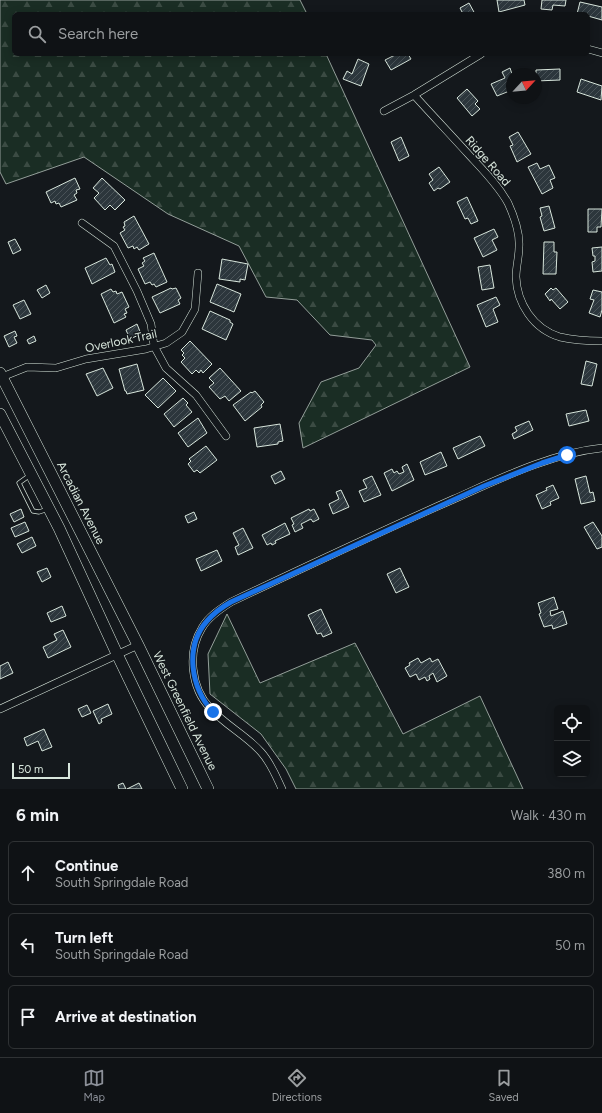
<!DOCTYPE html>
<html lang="en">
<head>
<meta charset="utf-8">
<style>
	body { margin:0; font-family:Figtree,sans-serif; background:#1d2022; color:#f1f3f6 }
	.controls { position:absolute; right:12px; bottom:12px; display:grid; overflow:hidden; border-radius:6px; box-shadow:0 2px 10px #0003 }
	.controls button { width:36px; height:36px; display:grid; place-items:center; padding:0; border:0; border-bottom:1px solid #2f3234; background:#0f1215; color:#f1f3f6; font:20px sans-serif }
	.compass { position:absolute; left:506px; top:68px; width:36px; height:36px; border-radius:50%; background:#0f1215; box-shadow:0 2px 10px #0003; rotate:64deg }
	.scale { position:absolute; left:12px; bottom:10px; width:58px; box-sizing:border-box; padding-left:4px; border:2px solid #d8e6dc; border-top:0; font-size:11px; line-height:14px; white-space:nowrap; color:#d8e6dc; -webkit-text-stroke:3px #14181c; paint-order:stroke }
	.stop { position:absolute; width:12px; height:12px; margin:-9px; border:3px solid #1a73e8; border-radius:50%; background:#fff }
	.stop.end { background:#1a73e8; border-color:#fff; box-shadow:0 1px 4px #0008 }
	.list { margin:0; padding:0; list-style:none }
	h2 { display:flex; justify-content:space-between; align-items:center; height:52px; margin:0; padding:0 16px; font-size:17px }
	h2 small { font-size:13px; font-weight:400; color:#9b9ea0 }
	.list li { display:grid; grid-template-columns:26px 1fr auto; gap:12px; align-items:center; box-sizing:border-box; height:64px; margin:0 8px 8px; padding:0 8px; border:1px solid #2f3234; border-radius:6px }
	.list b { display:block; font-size:15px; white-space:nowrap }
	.list p { margin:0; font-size:13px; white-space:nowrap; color:#9b9ea0 }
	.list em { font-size:13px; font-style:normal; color:#9b9ea0 }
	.icon { flex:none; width:22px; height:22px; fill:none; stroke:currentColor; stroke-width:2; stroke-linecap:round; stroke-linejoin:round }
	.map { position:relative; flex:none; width:602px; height:789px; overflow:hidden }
	.search { position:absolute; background:#0f1215; box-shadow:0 2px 10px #0003; left:12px; right:12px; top:12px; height:44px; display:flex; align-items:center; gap:10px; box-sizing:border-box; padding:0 14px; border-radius:6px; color:#9b9ea0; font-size:15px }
	.sheet { height:268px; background:#0f1215 }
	nav { display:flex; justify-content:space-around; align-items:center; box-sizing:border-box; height:56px; border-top:1px solid #2f3234; background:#0f1215; font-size:11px; color:#9b9ea0 }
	nav a { display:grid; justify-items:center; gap:2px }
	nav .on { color:#8c9099 }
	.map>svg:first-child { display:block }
</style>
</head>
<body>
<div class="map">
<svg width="602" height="789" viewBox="0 0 602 789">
	<defs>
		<pattern id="forest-firs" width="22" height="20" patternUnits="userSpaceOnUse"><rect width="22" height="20" fill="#1a2d24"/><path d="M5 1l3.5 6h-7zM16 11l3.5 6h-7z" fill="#3b4b43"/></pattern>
		<pattern id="building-hatch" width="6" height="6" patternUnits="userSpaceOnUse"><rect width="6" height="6" fill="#2c363c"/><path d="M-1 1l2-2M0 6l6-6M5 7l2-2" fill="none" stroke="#4a5358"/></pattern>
	</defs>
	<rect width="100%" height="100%" fill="#14181c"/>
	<path fill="url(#forest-firs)" stroke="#939e99" d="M0 0H300L307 14H14V54H326L470 367 303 448 299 423 321 382 359 368 376 345 372 340 330 335 297 300 266 297 239 246 168 214 84 157 6 184 0 172Z
		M227 614 260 683 355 643 403 734 480 696 523 789H296L286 769 261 734 210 694 208 654Z"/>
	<path fill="url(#building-hatch)" stroke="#d8e6dc" d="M497 0H524L525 5 499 12Z
		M542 0H566L565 6 553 5 552 10 541 9Z
		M580 2 602 7V20L588 16V14H577Z
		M469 3 475 14H463L460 8Z
		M397 54H408L411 59 391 70 385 60Z
		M358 59 369 64 361 86 343 79 347 71 352 74Z
		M510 68 512 74V90L497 96 491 84 505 78 502 72Z
		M560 69V80L536 81V70Z
		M581 79 602 86 601 100 577 92Z
		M467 89 478 101 475 104 480 109 472 116 457 98Z
		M518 132 531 154 517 162 510 146 513 145 509 137Z
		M401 137 409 156 399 161 391 142Z
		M537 163 540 169 549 165 555 178 550 180 553 188 542 194 528 167Z
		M439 167 450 182 440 189 438 188 434 191 429 183 433 180 429 174Z
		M75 178 80 189 76 190 77 193 74 195 77 200 61 207 59 203 56 204 55 201 51 203 46 192Z
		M102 178 125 200 115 210 110 205 105 210 94 198 99 193 93 188Z
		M467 197 478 221 471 224 468 218 465 219 457 202Z
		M549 206 555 228 544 231 540 217 542 216 540 208Z
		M588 209H602L601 227H597V232H588Z
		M134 216 149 244 139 250 137 247 134 249 133 246 128 248 120 233 125 230 123 227 125 226 124 222Z
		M494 229 498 237 492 240 497 250 483 257 474 238Z
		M15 239 21 250 13 254 8 242Z
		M544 242H554V252H557L556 274H543Z
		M602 247V271L593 272 592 262 595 261V256H593L592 248Z
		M154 253 167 282 156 287 154 284 152 285 150 282 145 284 138 269 144 266 142 263 145 261 143 258Z
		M106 258 110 265 112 264 115 272 92 284 85 268Z
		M222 259 248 264 245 280 240 279V282L219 279Z
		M490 265 494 288 482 290 478 267Z
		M217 284 241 294 234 312 210 302Z
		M46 285 50 293 42 298 37 290Z
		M171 288 172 289 176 288 181 298 178 300 180 304 160 313 152 297Z
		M551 288 553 290 556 288 568 302 560 309 551 299 550 301 545 294Z
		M111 289 113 292 116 291 117 294 122 292 129 307 125 309 127 313 124 314 126 317 114 323 101 294Z
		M593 290 602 292V310L600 317 589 313 594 300 590 299Z
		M496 297 500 305 493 309 498 322 486 327 477 305Z
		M24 300 31 314 20 319 13 305Z
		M210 311 230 320V322L233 324 226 340 202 329Z
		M137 324 141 334 130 339 126 330Z
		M15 331 17 336 14 337 17 343 9 347 4 336Z
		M34 336 36 341 29 344 27 340Z
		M190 341 212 364 203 373 201 370 199 373 196 370 192 374 181 362 185 358 182 355 184 353 181 350Z
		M586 361 597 364 592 386 581 384Z
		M137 364 144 390 127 394 126 391H125L119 369Z
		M103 368 113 388 97 396 86 374Z
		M220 368 241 391 229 401 225 396 220 399 209 387 214 383 209 378Z
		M163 378 176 391 158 408 145 395Z
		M255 391 264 402 261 405 262 407 245 421 233 405 251 392 252 393Z
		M183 398 188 403 186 405 192 412 174 427 164 414Z
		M586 410 589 421 569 426 566 414Z
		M198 418 207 433 188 447 178 433Z
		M529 421 533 430 514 439 512 434 517 431 515 427Z
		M280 424 283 441 278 442V444L257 447 254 428Z
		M480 436 485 446 458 459 453 448Z
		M206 446 217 460 200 473 197 470 194 472 188 464 191 461 189 459Z
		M441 452 447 466 425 475 420 462Z
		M407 464 414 480 392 491 384 473 392 469 394 473 397 471 399 474 404 472 402 467Z
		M281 471 285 479 275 484 271 476Z
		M372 476 381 495 364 502 359 491 367 488 363 480Z
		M586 476 590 493 593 492 595 501 581 504 575 479Z
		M553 485 559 498 550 502 551 505 542 509 536 495 547 490 546 488Z
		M341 490 349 507 333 514 329 504 339 499 336 492Z
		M21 509 24 517 14 522 10 514Z
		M309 509 310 511 314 509 319 519 313 522 311 519 301 524 303 528 295 532 292 525 294 524 291 518Z
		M194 512 197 519 188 523 185 516Z
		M25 522 29 531 15 537 11 528Z
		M593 522 602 536V547L597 549 584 527Z
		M285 523 290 534 275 541 276 543 272 545 271 543 267 545 262 535Z
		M243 528 253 548 238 555 235 547 239 545 233 533Z
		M32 537 36 546 22 553 17 544Z
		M217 550 222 561 201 571 196 559Z
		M47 568 51 577 42 582 37 572Z
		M400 568 409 587 396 593 387 574Z
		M554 597 558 609 550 611 551 616 563 611 567 624 553 629 552 625 544 627 539 614 541 613 538 603Z
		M62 606 66 616 51 622 47 613Z
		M321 609 332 633 323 637 321 633 317 634 308 615Z
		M63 630 71 647 48 658 43 647 57 640 54 634Z
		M418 658 421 663 430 658 432 662 438 659 447 676 437 682 433 673 429 676 430 679 427 681 425 677 419 680 416 674 410 677 405 668 410 665 409 663Z
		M8 662 13 673 0 679V666Z
		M108 704 112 714 101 719 102 722 99 724 93 711Z
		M87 705 91 713 82 717 78 709Z
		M44 729 52 747 42 751 38 741 27 746 24 738Z
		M123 783 126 789H119L118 785Z
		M139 783 142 789H127Z"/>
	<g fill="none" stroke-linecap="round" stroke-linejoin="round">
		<g stroke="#d8e6dc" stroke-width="5">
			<path id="lane" d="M30 475 19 483 33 511 39 512 48 509"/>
		</g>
		<g stroke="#d8e6dc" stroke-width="8">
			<path id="street" d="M588 49 602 53
				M414 95C432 115 451 135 470 156 483 170 498 185 508 203 514 216 520 232 519 247 519 257 516 267 516 277 517 303 533 329 560 337 573 340 588 341 602 341
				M384 111 414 95 481 54
				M82 223 114 246 137 291 151 324 154 346 166 368 196 395 226 436
				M2 377 27 367 56 368 86 359 146 349 166 343 182 332 195 309 198 273
				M0 709 138 645
				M282 789C276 776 271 763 261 752 246 735 225 725 210 708 191 688 187 652 202 628 208 617 220 609 231 602 305 567 379 532 454 499 499 479 552 453 602 448"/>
		</g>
		<g stroke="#d8e6dc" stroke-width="12">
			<path id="primary" d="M0 373 138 645 208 789
				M0 414 59 528 117 654 182 789"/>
		</g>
		<use href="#lane" stroke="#14181c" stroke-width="3.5"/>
		<use href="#street" stroke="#14181c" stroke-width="7"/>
		<use href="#primary" stroke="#14181c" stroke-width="11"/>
	</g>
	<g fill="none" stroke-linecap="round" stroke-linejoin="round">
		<path stroke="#1a73e8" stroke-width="5" d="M213 712C191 688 184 647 207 621 214 613 222 607 231 602L484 486 542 463 567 455"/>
	</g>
	<g text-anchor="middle" stroke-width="3" stroke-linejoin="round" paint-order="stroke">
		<g font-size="12" fill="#d8e6dc" stroke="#14181c">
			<text transform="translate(488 161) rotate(49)" y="4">Ridge Road</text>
			<text transform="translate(121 341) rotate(-12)" y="4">Overlook Trail</text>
			<text transform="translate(81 503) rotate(63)" y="4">Arcadian Avenue</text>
			<text transform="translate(185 711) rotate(64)" y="4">West Greenfield Avenue</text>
		</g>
	</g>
</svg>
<div class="controls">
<button><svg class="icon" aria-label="locate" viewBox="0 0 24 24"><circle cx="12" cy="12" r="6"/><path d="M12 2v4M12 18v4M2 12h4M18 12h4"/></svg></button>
<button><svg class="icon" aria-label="layers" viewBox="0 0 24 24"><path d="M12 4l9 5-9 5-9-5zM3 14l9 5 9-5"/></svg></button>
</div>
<svg class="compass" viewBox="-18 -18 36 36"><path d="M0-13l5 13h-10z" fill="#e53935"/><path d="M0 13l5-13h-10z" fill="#9b9ea0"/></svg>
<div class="scale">50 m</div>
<div class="stop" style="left:567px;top:455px"></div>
<div class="stop end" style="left:213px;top:712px"></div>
<div class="search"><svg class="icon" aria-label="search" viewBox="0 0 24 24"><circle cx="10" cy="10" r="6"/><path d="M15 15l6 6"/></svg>Search here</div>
</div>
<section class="sheet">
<h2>6 min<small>Walk · 430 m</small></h2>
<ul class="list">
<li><svg class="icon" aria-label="ahead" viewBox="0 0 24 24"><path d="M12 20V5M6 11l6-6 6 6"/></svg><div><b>Continue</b><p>South Springdale Road</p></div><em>380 m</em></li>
<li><svg class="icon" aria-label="left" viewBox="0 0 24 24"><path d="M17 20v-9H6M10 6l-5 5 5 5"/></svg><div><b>Turn left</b><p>South Springdale Road</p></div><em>50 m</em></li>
<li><svg class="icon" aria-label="arrive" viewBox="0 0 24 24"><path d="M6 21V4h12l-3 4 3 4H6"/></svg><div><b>Arrive at destination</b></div></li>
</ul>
</section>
<nav>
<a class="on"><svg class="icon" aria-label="map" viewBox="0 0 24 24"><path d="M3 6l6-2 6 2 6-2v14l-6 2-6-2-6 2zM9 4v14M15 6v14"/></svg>Map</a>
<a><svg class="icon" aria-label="directions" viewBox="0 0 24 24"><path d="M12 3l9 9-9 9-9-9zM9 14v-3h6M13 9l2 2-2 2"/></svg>Directions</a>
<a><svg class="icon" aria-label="saved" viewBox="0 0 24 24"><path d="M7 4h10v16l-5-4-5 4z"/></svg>Saved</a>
</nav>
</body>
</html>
